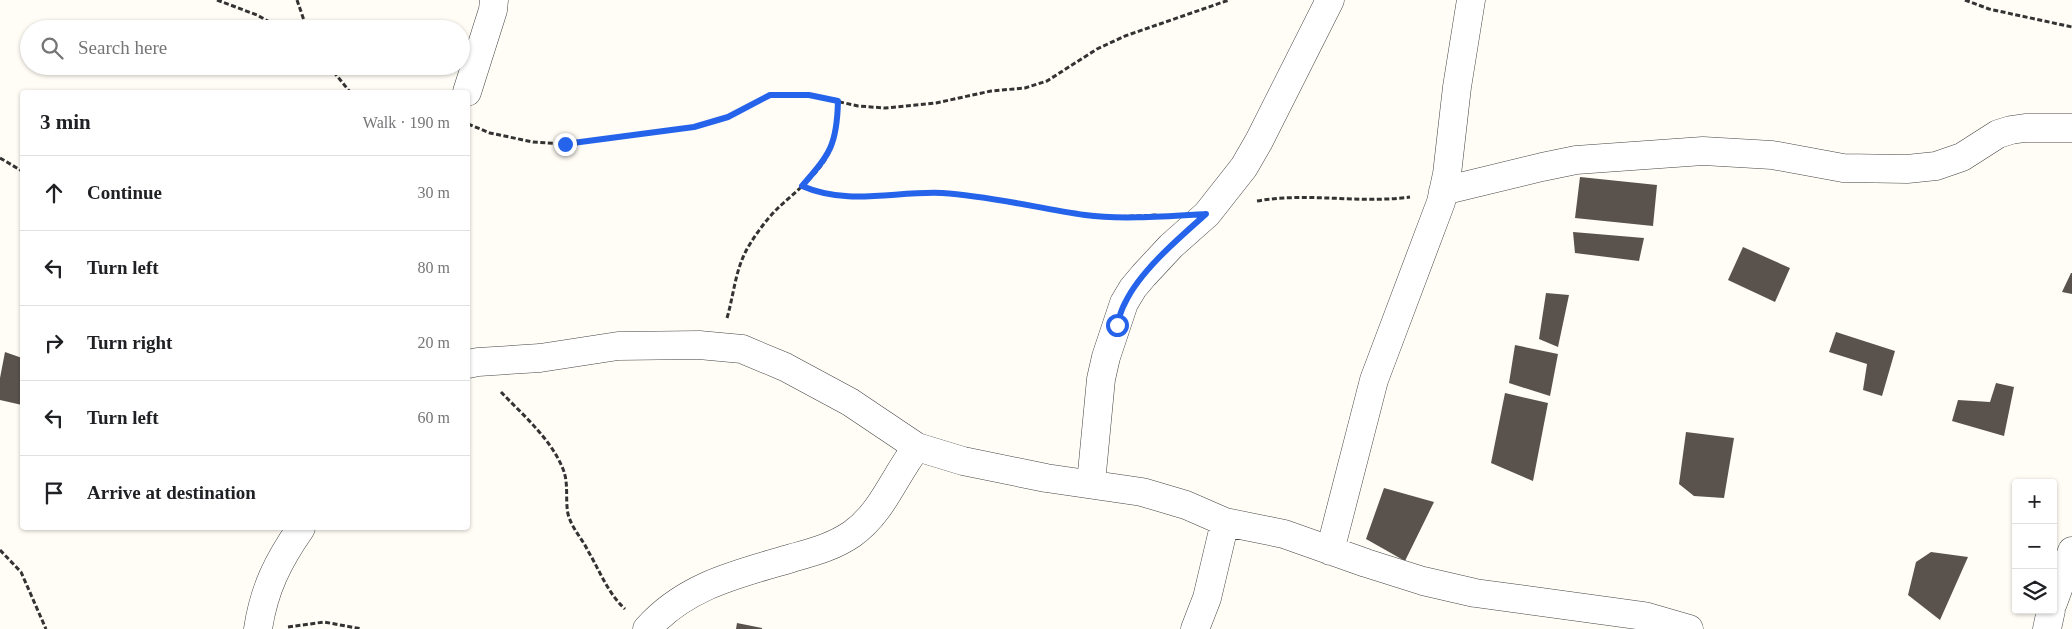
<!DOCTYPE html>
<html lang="en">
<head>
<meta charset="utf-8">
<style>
	body { margin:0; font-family:Georgia,serif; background:#f6f6f6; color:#202124 }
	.controls { position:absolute; right:15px; bottom:15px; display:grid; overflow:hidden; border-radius:5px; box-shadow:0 1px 4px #0004 }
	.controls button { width:45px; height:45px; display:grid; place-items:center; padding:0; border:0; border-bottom:1px solid #e0e0e0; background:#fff; color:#202124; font:25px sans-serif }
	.stop { position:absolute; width:15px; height:15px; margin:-11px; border:4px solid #2563eb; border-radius:50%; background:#fff }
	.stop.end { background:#2563eb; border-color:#fff; box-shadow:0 1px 5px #0008 }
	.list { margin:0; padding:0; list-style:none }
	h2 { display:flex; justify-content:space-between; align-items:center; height:65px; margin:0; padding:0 20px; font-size:21px }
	h2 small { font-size:16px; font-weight:400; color:#757577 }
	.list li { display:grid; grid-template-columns:32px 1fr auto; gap:15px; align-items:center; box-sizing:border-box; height:75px; padding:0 20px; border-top:1px solid #e0e0e0 }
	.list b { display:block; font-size:19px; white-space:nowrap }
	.list em { font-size:16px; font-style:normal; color:#757577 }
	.icon { flex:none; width:28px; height:28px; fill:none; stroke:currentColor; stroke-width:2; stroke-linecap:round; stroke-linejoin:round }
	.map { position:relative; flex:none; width:2072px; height:629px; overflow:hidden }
	.search { position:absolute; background:#fff; box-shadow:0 1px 4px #0004; left:20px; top:20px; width:450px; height:55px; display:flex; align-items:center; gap:12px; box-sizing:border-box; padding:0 18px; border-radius:28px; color:#757577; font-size:19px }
	.panel { position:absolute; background:#fff; box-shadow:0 1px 4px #0004; left:20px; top:90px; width:450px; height:440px; border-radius:5px }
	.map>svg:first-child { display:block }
</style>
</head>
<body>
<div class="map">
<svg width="2072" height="629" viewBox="0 0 2072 629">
	<rect width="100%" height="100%" fill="#fffdf5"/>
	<path fill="#5a524d" d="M1580 177 1657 185 1653 226 1575 218Z
		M1573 232 1644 238 1639 261 1575 253Z
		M1743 247 1790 268 1775 302 1728 280Z
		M2071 273H2072V294L2062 292Z
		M1546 293 1569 295 1558 347 1539 339Z
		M1836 332 1895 351 1882 396 1863 390 1867 364 1829 352Z
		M1515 345 1558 354 1550 396 1509 383Z
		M5 352 22 358V405L0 400V378Z
		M1996 383 2014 387 2004 436 1952 421 1958 400 1990 402Z
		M1505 393 1548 403 1533 481 1491 463Z
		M1686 432 1734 438 1724 498 1694 496 1679 484Z
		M1384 488 1434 502 1405 561 1366 539Z
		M1931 552 1968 557 1940 620 1908 595 1916 562Z
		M737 623 762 628V629H736Z"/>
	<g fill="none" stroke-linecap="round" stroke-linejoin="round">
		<g stroke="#444" stroke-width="29">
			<path id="street" d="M467 92 493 10 494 0
				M1443 191 1542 167 1576 160 1703 151 1772 155 1843 168 1907 169 1936 166 1962 157 1998 134 2011 130 2025 128H2072
				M468 364 478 362 540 358 618 346 699 345 742 349 785 367 850 402 917 447 963 461 1046 478 1142 492 1186 505 1225 522 1284 534 1366 563 1423 581 1475 593 1644 616 1689 629
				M1091 483 1101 379 1106 357 1124 303 1133 288 1144 275 1171 246 1207 214 1244 167 1259 141 1330 0
				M1330 551 1374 380 1441 202 1447 174 1457 87 1471 0
				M2053 603 2072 551
				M258 629C264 589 278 561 301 528
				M647 629C686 585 738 574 792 558 813 552 833 547 852 534 883 512 894 476 917 447
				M1195 629 1207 598 1225 522
				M2047 629 2051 610"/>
		</g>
		<path stroke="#333" stroke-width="3" stroke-dasharray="5 2.5" stroke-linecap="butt" d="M217 0 257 15 282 29
			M297 0 307 29
			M1965 0 1989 9 2072 27
			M329 66 350 92
			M468 124 490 133 533 142 565 144 693 127 728 117 770 95H809L858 106 885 108 936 103 991 91 1025 88 1047 81 1097 49 1125 36 1229 0
			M0 158 22 171
			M802 186C849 206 897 190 946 194 993 197 1039 209 1085 215 1109 218 1134 216 1158 215
			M1257 201C1308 192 1359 204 1410 197
			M727 318C734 294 735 271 747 249 755 235 766 220 777 209 797 190 825 170 833 143 837 129 838 115 838 101
			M501 392C523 415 551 439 563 469 569 484 565 499 568 514 572 529 582 538 588 551 600 571 607 592 625 609
			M0 550 21 572 46 629
			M288 627 324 622 362 629"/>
		<use href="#street" stroke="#fff" stroke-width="28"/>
	</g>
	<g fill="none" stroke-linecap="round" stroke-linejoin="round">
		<path stroke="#2563eb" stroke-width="6" d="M565 144 694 127 728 117 770 95H809L838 101C837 145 830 154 802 186 848 206 894 191 942 193 990 196 1037 208 1085 215 1120 220 1171 216 1206 214 1180 237 1140 271 1125 303 1121 310 1119 318 1117 325"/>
	</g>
</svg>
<div class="controls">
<button>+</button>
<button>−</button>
<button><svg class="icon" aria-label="layers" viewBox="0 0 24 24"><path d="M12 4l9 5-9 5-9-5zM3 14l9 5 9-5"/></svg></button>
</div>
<div class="stop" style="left:1117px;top:325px"></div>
<div class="stop end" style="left:565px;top:144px"></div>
<div class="search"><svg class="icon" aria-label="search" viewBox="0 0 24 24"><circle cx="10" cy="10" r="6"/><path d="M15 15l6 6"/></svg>Search here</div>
<section class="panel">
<h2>3 min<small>Walk · 190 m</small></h2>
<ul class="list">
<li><svg class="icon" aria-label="ahead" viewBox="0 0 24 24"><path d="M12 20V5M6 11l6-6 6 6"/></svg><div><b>Continue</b></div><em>30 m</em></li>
<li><svg class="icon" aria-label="left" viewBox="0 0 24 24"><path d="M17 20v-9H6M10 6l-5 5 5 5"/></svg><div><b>Turn left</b></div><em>80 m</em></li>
<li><svg class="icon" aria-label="right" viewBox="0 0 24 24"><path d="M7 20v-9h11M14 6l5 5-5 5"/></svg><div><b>Turn right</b></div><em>20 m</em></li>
<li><svg class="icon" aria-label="left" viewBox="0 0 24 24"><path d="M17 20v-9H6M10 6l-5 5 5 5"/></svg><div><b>Turn left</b></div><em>60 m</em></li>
<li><svg class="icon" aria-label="arrive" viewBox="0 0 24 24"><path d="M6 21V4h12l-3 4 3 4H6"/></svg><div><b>Arrive at destination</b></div></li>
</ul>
</section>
</div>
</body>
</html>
